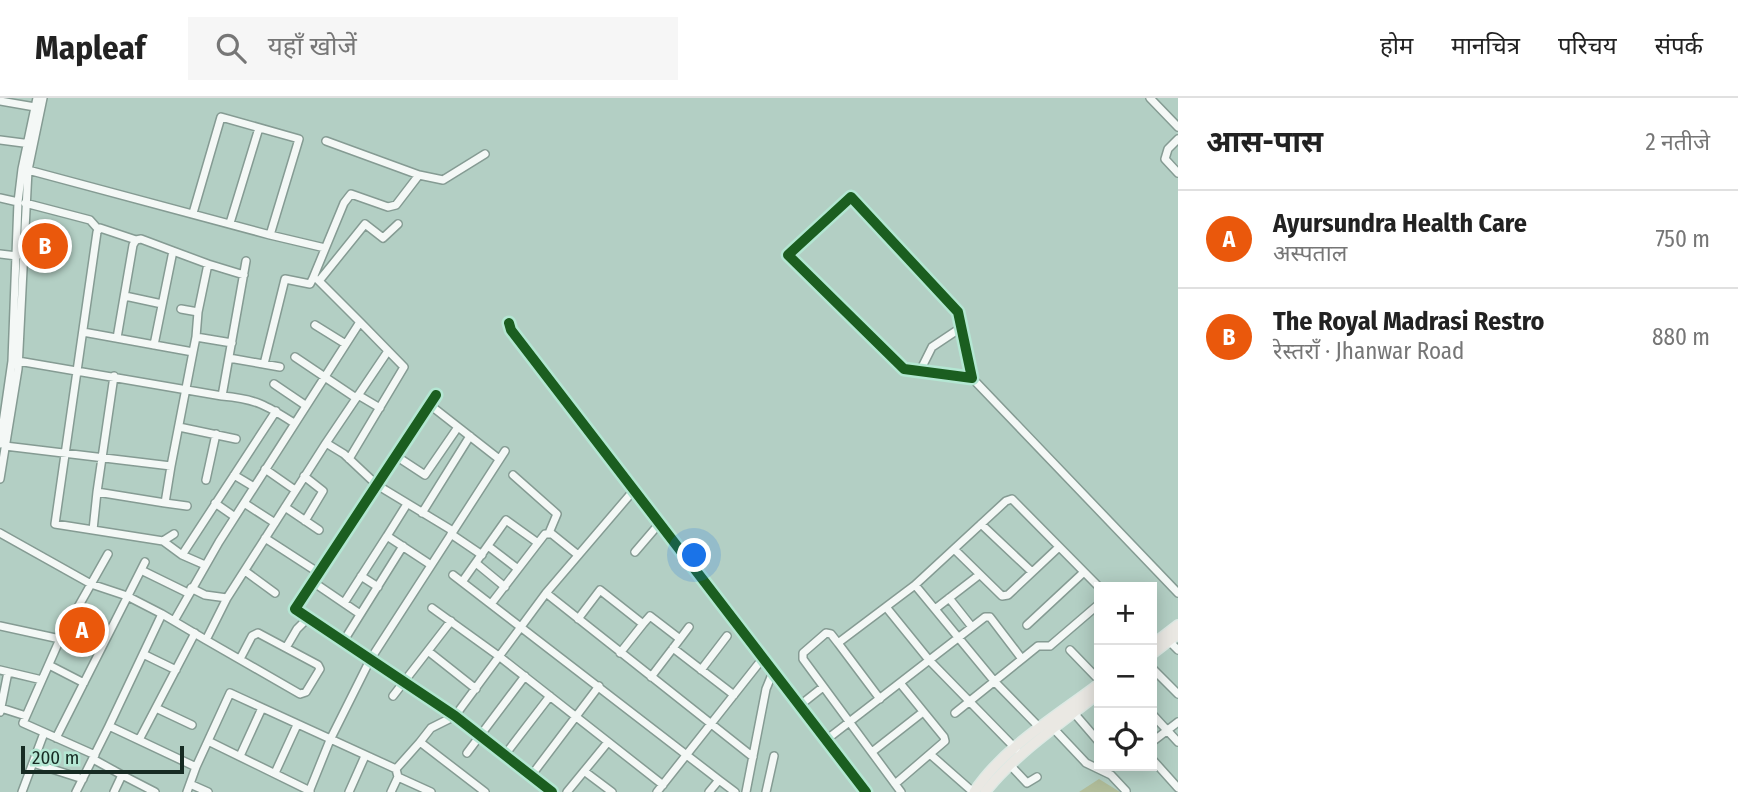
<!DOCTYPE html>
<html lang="hi">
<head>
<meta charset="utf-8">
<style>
	body { margin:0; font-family:"Fira Sans Condensed","Noto Sans Devanagari",sans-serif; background:#f6f6f6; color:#222 }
	.controls { position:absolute; right:21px; bottom:21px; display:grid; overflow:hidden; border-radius:0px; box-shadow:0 4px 18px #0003 }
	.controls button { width:63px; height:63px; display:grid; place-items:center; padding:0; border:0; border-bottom:2px solid #e0e0e0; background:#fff; color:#222; font:35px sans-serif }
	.scale { position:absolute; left:21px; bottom:18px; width:163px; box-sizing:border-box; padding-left:7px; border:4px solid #172b23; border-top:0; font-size:19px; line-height:24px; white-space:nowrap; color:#172b23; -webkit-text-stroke:5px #b4e7d3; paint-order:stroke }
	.you { position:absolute; left:695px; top:458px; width:24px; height:24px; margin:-18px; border:5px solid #fff; border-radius:50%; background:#1a73e8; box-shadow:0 0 0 10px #1a73e833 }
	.badge { display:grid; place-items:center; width:46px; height:46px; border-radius:50%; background:#ea580c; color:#fff; font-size:23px; font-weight:700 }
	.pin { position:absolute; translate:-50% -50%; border:4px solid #fff; box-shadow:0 2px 7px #0006 }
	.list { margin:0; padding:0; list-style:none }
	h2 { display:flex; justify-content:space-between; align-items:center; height:91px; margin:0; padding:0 28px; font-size:30px }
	h2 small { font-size:23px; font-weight:400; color:#767676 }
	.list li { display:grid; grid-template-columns:46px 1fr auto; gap:21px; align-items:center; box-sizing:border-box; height:98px; padding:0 28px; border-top:2px solid #e0e0e0 }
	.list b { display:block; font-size:26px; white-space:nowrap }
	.list p { margin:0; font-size:23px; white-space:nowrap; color:#767676 }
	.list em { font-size:23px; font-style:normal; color:#767676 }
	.icon { flex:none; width:38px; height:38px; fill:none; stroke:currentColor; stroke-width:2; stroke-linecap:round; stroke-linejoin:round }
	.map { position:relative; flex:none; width:1178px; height:694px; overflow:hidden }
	header { display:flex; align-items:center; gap:42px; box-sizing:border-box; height:98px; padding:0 35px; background:#fff; border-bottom:2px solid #e0e0e0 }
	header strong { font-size:33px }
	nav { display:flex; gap:38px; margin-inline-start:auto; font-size:24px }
	.search { width:490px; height:63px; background:#f6f6f6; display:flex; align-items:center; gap:18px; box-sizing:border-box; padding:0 24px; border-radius:0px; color:#767676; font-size:26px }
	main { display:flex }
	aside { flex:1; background:#fff }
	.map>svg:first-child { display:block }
</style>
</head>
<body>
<header>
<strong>Mapleaf</strong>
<div class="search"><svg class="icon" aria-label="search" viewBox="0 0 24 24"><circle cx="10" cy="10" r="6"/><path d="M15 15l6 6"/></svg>यहाँ खोजें</div>
<nav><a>होम</a><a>मानचित्र</a><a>परिचय</a><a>संपर्क</a></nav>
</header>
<main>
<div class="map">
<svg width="1178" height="694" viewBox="0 0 1178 694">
	<rect width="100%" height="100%" fill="#b3cfc4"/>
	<path fill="#b0bc99" d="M1099 681 1120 694H1079Z"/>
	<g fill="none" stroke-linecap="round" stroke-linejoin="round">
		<g stroke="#859b93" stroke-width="10">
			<path id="minor" d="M1150 0 1178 29
				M0 3 35 9
				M1178 41 1168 51 1165 61 1178 75
				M0 42 31 46
				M326 43 419 77
				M28 72 270 137 299 41 221 19 193 115
				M851 99 958 214 972 280 904 271 788 157Z
				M0 100 18 104
				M25 105 90 122 98 131
				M230 125 259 30
				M270 137 325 150
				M136 142 100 130 97 134 55 426 163 443
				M0 156 17 158
				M246 163 222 298C256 301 266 307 294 325
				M313 180 344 105 351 96 388 109 396 107 419 77 443 82 485 56
				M125 198 162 206
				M181 211 198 214
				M509 225 511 232 866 694
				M315 227 344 245
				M83 234 193 254 196 239 232 245
				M196 239 198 214 208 166 244 177
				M117 240 133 147 136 142 141 141 173 153
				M154 247 173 153 208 166
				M388 253 326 345 344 356 377 387 453 433
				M295 259 356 300
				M229 260 280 269
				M18 263 222 298
				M264 266 285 181 310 186 313 180 316 181
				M920 273 932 249 962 229
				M114 278 97 394 165 405 171 368
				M972 280 1178 495
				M274 286 305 307
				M358 297 380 310
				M436 297 295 511 455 618 552 694
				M430 307 499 361
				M179 329 236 341
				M0 346 12 263 18 104 22 71 37 0
				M5 348 171 368 193 254
				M396 358 425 377 458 329
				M349 361 404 269 360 224
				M265 371 295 392
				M234 377 254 389
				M513 377 557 416 549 435
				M304 378 323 393 305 423
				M0 381 18 271 28 72 43 0
				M206 382 216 336
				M165 405 187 408
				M215 405 235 419
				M244 405 275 425
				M407 406 387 438 431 467
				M285 409 319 432
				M422 415 470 338
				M981 426 1032 474
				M93 432 97 394
				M0 435 91 486 127 498 162 516
				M174 436 163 443 182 457 205 467
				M451 436 482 457
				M265 440 319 475
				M538 445 545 436H552L578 457
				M488 448 518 471
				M954 451 1002 498 1008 497 1059 449
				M635 454 659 426
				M182 457 276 313
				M476 465 505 489
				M141 472 188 495
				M245 473 275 495
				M453 477 719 682 709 694
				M361 478 378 489
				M313 484 360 516
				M462 484 506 422 538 445 491 506
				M915 487 1006 403 1012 401 1099 489
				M191 490 205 497 227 500
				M546 495 753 659
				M949 500 972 529
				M344 505 387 438
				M886 509 929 562 1016 651
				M432 510 500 559 663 687
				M935 511 979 477
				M578 521 600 492 643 526 620 555
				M174 523 219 444 360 224 319 183 365 126 383 140 398 126
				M643 526 650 518 680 541 651 579
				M1027 527 1084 474
				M0 528 60 541
				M680 541 689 529
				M1169 543 1178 552
				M343 544 403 448
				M838 545 831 536 826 535 803 555V561L901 694
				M287 548 297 531 308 520
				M673 550 734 597
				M1070 552 1099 582
				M428 553 476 591
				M143 556 176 572
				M240 561 252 538 258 535 318 567 320 571 306 594 300 596 206 542 227 500 326 345
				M1022 561 1038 548H1050L1099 506
				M49 567 84 585
				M1152 570 1178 596
				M0 572 42 582
				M701 572 727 538
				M393 598 451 523
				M880 601 838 545 915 487 995 584 1040 630
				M799 608 823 589
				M1 610 26 618
				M156 610 192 627
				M0 614 8 574
				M1074 615 1099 644
				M1152 616 1178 644
				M1053 630 1086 665 1111 677 1126 693
				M56 640 145 464
				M139 642 195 535
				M826 642 985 519H990L1022 561 955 615
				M208 643 310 693
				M1152 644 1178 624
				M872 654 923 614
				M467 655 525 578
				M95 657 23 625 60 541 108 456
				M931 657 973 694
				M240 658 262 610
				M504 658 550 598
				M93 661 122 677 114 694
				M1152 661 1178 690
				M33 665 83 681
				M1010 667 1027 685 1037 679
				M196 669 109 628 162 516 206 542
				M396 671 398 679 431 694
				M584 673 612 694
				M275 675 297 627
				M122 677 155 694
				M531 678 599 588
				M719 682 735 694
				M190 686 208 694
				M895 686 945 643 944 639 900 585
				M22 694 44 635
				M76 694 109 628
				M187 694 196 669 230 595 396 671 420 644
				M309 694 330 642 370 562 505 353
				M349 694 365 658
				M391 694 398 679
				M485 694 420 644 431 630 455 618 546 495 634 392
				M567 694 608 644
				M657 694 763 560
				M746 694 766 591 773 574
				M766 694 774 658"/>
		</g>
		<g stroke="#dde9e4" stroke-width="12">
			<path id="major" d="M1152 547 1178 527
				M1152 556 1178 536
				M974 694C1004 649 1057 618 1099 586
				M985 694C1016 655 1060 626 1099 595"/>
		</g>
		<use href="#minor" stroke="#f4f8f6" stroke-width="7"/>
		<use href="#major" stroke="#eae8e3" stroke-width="9"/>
		<g stroke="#b4e7d3" stroke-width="15">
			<path id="cycleway" d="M851 99 958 214 972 280 904 271 788 157Z
				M509 225 511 232 866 694
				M436 297 295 511 455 618 552 694"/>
		</g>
		<use href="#cycleway" stroke="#1b5e20" stroke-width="10"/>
	</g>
</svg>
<div class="controls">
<button>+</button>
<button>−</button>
<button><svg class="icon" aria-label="locate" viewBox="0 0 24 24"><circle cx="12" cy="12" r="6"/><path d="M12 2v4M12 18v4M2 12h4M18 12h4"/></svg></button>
</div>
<div class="scale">200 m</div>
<div class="you"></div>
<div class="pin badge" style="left:82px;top:532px">A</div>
<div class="pin badge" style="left:45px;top:148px">B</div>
</div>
<aside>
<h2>आस-पास<small>2 नतीजे</small></h2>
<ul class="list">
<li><span class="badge">A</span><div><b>Ayursundra Health Care</b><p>अस्पताल</p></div><em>750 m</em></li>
<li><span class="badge">B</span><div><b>The Royal Madrasi Restro</b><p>रेस्तराँ · Jhanwar Road</p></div><em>880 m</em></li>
</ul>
</aside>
</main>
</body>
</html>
